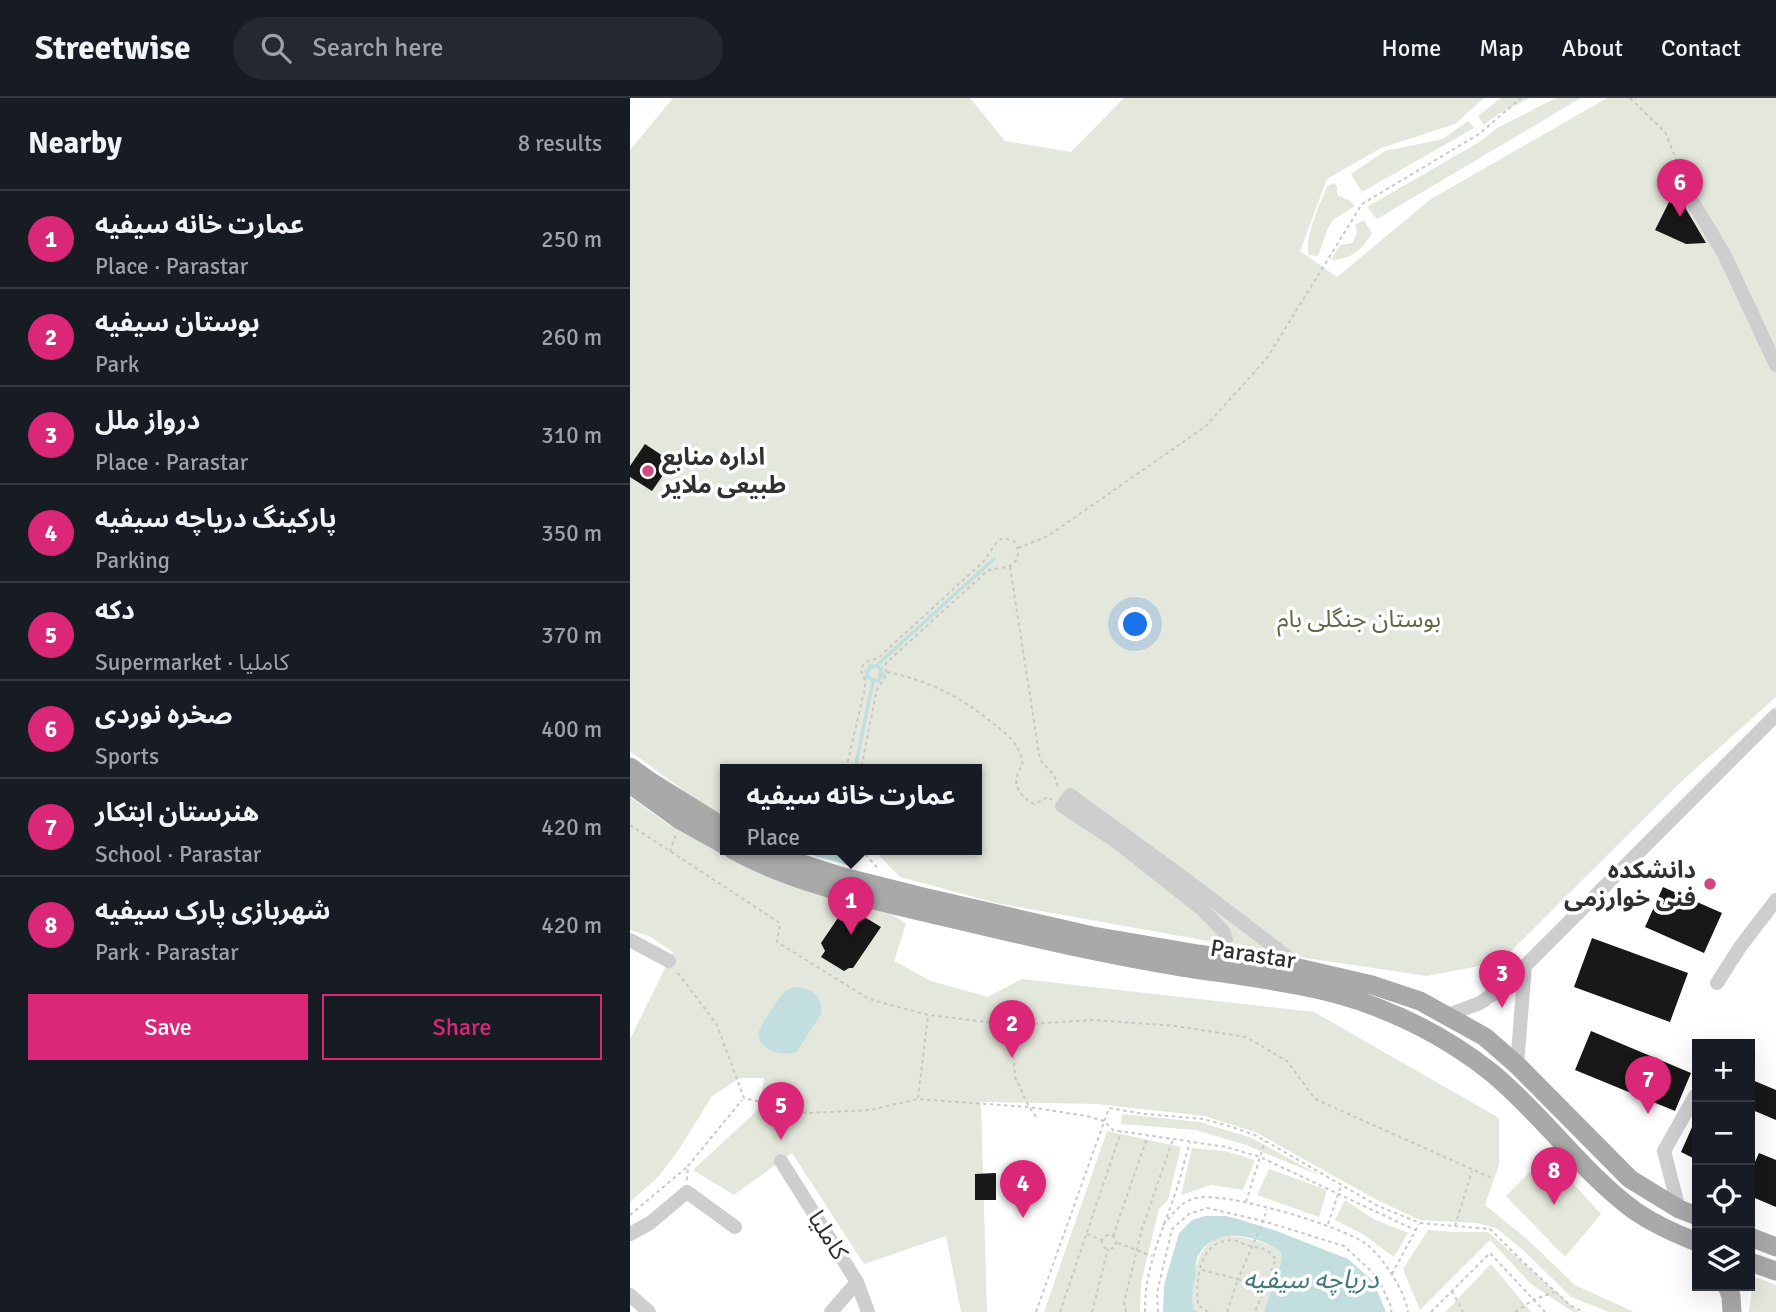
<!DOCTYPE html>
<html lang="en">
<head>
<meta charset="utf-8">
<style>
	body { margin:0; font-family:Signika,"Noto Sans Arabic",sans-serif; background:#242831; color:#f1f3f6 }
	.controls { position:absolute; right:21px; bottom:21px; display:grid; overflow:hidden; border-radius:0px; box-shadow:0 7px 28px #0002 }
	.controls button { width:63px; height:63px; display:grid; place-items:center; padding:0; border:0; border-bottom:2px solid #363941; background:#171b24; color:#f1f3f6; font:35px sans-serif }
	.you { position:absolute; left:506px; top:527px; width:24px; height:24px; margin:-18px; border:5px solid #fff; border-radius:50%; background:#1a73e8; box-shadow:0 0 0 10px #1a73e833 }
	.badge { display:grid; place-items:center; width:46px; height:46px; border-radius:50%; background:#db2777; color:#fff; font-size:23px; font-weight:700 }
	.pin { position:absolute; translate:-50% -58px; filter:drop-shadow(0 2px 4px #0008) }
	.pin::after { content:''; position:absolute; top:37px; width:24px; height:21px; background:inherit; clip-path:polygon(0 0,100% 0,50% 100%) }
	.popup { position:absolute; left:90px; top:666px; width:262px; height:91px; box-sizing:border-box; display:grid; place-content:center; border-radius:0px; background:#171b24; filter:drop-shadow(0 2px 5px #0005); font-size:23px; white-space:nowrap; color:#9ea1a6 }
	.popup b { font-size:26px; color:#f1f3f6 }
	.popup::after { content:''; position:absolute; left:50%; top:100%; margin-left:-14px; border:14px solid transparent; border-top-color:#171b24 }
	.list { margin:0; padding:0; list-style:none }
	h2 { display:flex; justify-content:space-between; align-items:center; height:91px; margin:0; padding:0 28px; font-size:30px }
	h2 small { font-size:23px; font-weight:400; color:#9ea1a6 }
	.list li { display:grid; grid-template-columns:46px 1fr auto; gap:21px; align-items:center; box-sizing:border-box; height:98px; padding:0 28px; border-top:2px solid #363941 }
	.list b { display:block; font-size:26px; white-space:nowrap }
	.list p { margin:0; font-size:23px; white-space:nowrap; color:#9ea1a6 }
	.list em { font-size:23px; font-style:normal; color:#9ea1a6 }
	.actions { display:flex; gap:14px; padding:21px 28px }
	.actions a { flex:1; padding:16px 0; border:2px solid #db2777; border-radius:0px; text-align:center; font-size:24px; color:#db2777 }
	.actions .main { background:#db2777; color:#fff }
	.icon { flex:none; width:38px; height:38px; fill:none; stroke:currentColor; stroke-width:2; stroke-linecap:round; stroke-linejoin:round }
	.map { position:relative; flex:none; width:1146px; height:1214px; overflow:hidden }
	header { display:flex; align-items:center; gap:42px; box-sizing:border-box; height:98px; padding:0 35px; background:#171b24; border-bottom:2px solid #363941 }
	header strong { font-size:33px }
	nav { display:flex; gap:38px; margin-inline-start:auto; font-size:24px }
	.search { width:490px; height:63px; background:#242831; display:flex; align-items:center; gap:18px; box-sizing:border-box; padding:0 24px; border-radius:38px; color:#9ea1a6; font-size:26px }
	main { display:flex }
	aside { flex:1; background:#171b24 }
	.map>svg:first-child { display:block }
</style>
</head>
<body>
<header>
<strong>Streetwise</strong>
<div class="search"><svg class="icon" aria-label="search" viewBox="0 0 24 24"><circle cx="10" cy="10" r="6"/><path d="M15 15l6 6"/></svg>Search here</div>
<nav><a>Home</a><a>Map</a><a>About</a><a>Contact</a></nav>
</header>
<main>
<aside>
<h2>Nearby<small>8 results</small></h2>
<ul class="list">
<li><span class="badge">1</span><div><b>عمارت خانه سیفیه</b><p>Place · Parastar</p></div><em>250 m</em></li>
<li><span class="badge">2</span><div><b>بوستان سیفیه</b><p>Park</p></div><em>260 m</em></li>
<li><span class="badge">3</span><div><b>درواز ملل</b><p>Place · Parastar</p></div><em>310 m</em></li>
<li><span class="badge">4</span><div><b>پارکینگ دریاچه سیفیه</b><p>Parking</p></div><em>350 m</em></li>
<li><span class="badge">5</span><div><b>دکه</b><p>Supermarket · کاملیا</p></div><em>370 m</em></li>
<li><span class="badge">6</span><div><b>صخره نوردی</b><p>Sports</p></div><em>400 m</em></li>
<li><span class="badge">7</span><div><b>هنرستان ابتکار</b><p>School · Parastar</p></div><em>420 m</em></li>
<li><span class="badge">8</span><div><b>شهربازی پارک سیفیه</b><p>Park · Parastar</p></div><em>420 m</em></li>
</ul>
<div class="actions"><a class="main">Save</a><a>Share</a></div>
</aside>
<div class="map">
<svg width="1146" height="1214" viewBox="0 0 1146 1214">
	<rect width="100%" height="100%" fill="#fff"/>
	<path fill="#e4e7db" d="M43 0H340L375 43 441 54 494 0H854L825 26 751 50 697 81 670 153 707 179 801 101 977 0H1146V599L1052 683 870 864 797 878 662 858 366 805 270 779 243 751H347V671H95V719L77 710 0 653V52Z
		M871 0H900L870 15 854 27 848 18Z
		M926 0H951L747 121 737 109 851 43 867 30Z
		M838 23 844 30 732 94 721 76 755 53 813 41Z
		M704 85 707 88V97L720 103 725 108 703 122 698 130 688 158 678 157C676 134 689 109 697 88Z
		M734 122 742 135C731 153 722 161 701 162L710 147 722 145 727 135 725 127Z
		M0 699 38 726 101 760 263 817 276 826 264 863 301 883 358 899 392 881 684 914 869 1020V1067L855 1107 897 1141 945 1187 1004 1214H979L941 1199 893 1152 866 1130 846 1125 790 1122 747 1102 625 1034 574 1018 467 1006 351 1004 357 1214H331L316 1138 234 1166 162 1055 104 1097 63 1072 130 1010 134 980H110L82 998 50 1050 29 1078 0 1104V941L43 854 19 838 0 832Z
		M492 1016 570 1024 622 1040 691 1078 616 1047 566 1032 491 1026Z
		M477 1033 551 1049 538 1102 529 1111 511 1185 510 1214H414Z
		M562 1050 595 1053 625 1062 613 1092 581 1087 551 1097Z
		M917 1057 971 1116 935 1159 876 1098Z
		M639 1071 697 1092 689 1119 627 1097Z
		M715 1102 743 1121 778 1135 764 1159 731 1135 705 1122Z
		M798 1132 825 1134H858L949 1214H943L901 1186 860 1142 790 1212 773 1171Z
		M600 1138C617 1139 636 1144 650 1153L652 1161 634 1214H568L564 1211C559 1192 565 1153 583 1142 588 1139 595 1138 600 1138Z
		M861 1166 901 1214H815Z
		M1120 1177 1146 1187V1214H1119L1122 1191Z"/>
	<path fill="#c3dedf" d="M182 751H193L194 753C202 749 211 751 218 756L222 752 231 758 221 768 185 758Z
		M164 889C180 889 194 898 191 916L167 953C154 960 125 952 129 933 130 928 150 898 154 894 158 891 160 891 164 889Z
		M575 1118H596L608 1121 644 1132 718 1161 743 1183 756 1214H634L652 1161 650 1153C626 1137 581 1126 567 1161 565 1166 566 1173 565 1178 563 1190 561 1200 564 1211L568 1214H533L534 1187 549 1135 562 1122Z"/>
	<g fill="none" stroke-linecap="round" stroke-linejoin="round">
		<path stroke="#c3dedf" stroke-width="3.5" d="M240 567 243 569 247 567 249 570H252L250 574 254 577 250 578 249 583 245 582 243 583 240 580 236 579 238 576 236 573 239 572Z
			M247 567 364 461
			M225 671 243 583"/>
	</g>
	<path fill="#181818" d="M1042 98 1055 103 1056 111 1076 145 1056 146 1025 132Z
		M15 346 42 364 22 393 0 379V368Z
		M1033 789 1092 815 1074 855 1015 829Z
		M216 808 251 829 223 870H219L214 873 191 859 195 853 191 845Z
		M962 840 1058 875 1040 924 944 889Z
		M961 933 1061 975 1045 1013 945 972Z
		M1120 981 1146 992V1022L1120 1011Z
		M1067 1018V1062L1051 1054Z
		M1129 1055 1146 1062V1109L1120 1098V1075Z
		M366 1075V1102H345V1076Z"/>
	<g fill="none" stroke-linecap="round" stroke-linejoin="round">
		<path stroke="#c8c8c8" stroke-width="2" stroke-dasharray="3.5 3.5" stroke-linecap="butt" d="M1000 0 1035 34 1060 96
			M388 450 418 438 576 328 637 260 732 106 849 36 891 0
			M380 469 410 662 424 677 428 689
			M257 574C298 582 333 600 365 627 373 633 384 642 388 651 391 656 392 662 393 667 380 682 387 697 404 706L418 699 422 702
			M216 671 235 590V582L231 573C232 563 240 563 248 560L353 464 367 444 373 440 384 443C387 449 389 453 387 460 382 474 366 467 356 474L256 565C255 581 258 577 247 591L231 671
			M0 727 150 825 147 844 239 901 298 917 382 927 385 979 399 1009 408 1021
			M231 751 249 772
			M40 754 46 736
			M48 875 87 927 114 1000 177 1015 240 1012 288 1001 399 1009 456 1018 474 1023 483 1032 596 1049 630 1059 785 1132
			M383 927 463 922 546 928 616 939 657 963 685 1001 864 1081
			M288 1000 298 918
			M57 1082 58 1068 112 1002
			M616 1104 635 1043
			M0 1117 57 1069
			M698 1126 711 1088
			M533 1127C543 1116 551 1103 566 1100 595 1093 712 1128 736 1146 753 1159 775 1193 778 1214
			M825 1128 842 1073
			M457 1136 471 1142
			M472 1144a7 7 0 1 1 14 0a7 7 0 1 1-14 0Z
			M483 1138 518 1037
			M488 1145 522 1158
			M572 1172 608 1181 632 1126 637 1111
			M762 1176 789 1126
			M822 1193 833 1214
			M406 1214 479 1010 515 1016 573 1021 599 1028 625 1037 748 1108 790 1125 860 1131 889 1160 941 1208 954 1214
			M430 1214 491 1034
			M462 1214 478 1151
			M496 1214 494 1205 512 1131 543 1041
			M515 1214C514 1174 530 1139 543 1102 550 1083 554 1063 560 1044
			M528 1214 527 1195 542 1131 559 1116 577 1110 633 1123 714 1148 740 1172 750 1184 762 1211 761 1214
			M578 1214 568 1207C566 1182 568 1143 602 1142 606 1142 613 1146 617 1147 632 1152 635 1148 646 1161L625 1214
			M597 1214 608 1181 633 1191
			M801 1214 860 1155 915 1214
			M885 1214 903 1202 924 1194"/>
		<path stroke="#cecece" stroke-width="14" d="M1064 106 1094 156 1146 267
			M0 842 39 863
			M582 858 591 851 596 842 593 833 573 812 487 744 432 708 440 697 559 784 672 870
			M1087 885 1110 849 1146 802
			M818 917 850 905 877 886 1146 617
			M887 967 895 868
			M151 1063 227 1184 238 1214
			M1049 1111 1034 1053 1065 998
			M0 1136 20 1125 57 1094 105 1129
			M0 1197 19 1214
			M201 1214 227 1184"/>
		<path stroke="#a9a9a9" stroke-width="19" d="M0 669 18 682 95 730
			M0 686 50 722 95 747
			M102 751C163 786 243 802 311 818 391 837 471 856 552 869 615 879 688 886 746 909 788 925 827 947 862 975 913 1017 952 1074 1005 1113 1024 1126 1046 1136 1067 1144
			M135 751 151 759 213 779 297 800 463 838 568 856 673 871 742 887 790 903 855 939 887 967 1000 1081 1049 1111 1067 1118
			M1120 1139 1146 1149
			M1120 1164 1146 1173
			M1097 1188 1101 1198 1102 1214"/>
	</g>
	<g fill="#d04a82" stroke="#fff" stroke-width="2.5">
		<circle cx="18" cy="373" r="7"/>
		<circle cx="1080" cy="786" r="7"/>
	</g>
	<g text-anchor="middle" stroke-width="7" stroke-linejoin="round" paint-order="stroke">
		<g font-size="24" font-weight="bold" fill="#313131" stroke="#fff" text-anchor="start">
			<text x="32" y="367">اداره منابع<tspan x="32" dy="28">طبیعی ملایر</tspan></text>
			<text x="1066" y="780" text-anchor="end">دانشکده<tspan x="1066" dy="28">فنی خوارزمی</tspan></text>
		</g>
		<g font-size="24" fill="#606743" stroke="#fff">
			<text x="729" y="529">بوستان جنگلی بام</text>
		</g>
		<g font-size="24" fill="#313131" stroke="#fff">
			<text transform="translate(623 856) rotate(9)" y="8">Parastar</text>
			<text transform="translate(198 1137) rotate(58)" y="8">کاملیا</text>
		</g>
		<g font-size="26" font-style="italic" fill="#427a7d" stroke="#fff">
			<text x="681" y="1190">دریاچه سیفیه</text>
		</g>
	</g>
</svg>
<div class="controls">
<button>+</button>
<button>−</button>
<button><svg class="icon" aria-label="locate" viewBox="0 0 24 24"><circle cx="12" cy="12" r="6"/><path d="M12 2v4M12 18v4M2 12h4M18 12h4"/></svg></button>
<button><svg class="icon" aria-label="layers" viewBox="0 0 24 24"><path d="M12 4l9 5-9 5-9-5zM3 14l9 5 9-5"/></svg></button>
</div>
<div class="you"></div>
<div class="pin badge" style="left:221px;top:837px">1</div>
<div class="popup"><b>عمارت خانه سیفیه</b>Place</div>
<div class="pin badge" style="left:382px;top:960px">2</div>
<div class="pin badge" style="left:872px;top:910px">3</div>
<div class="pin badge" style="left:393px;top:1120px">4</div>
<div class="pin badge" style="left:151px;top:1042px">5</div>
<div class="pin badge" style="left:1050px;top:119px">6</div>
<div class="pin badge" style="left:1018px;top:1016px">7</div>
<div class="pin badge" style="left:924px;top:1107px">8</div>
</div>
</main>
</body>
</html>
